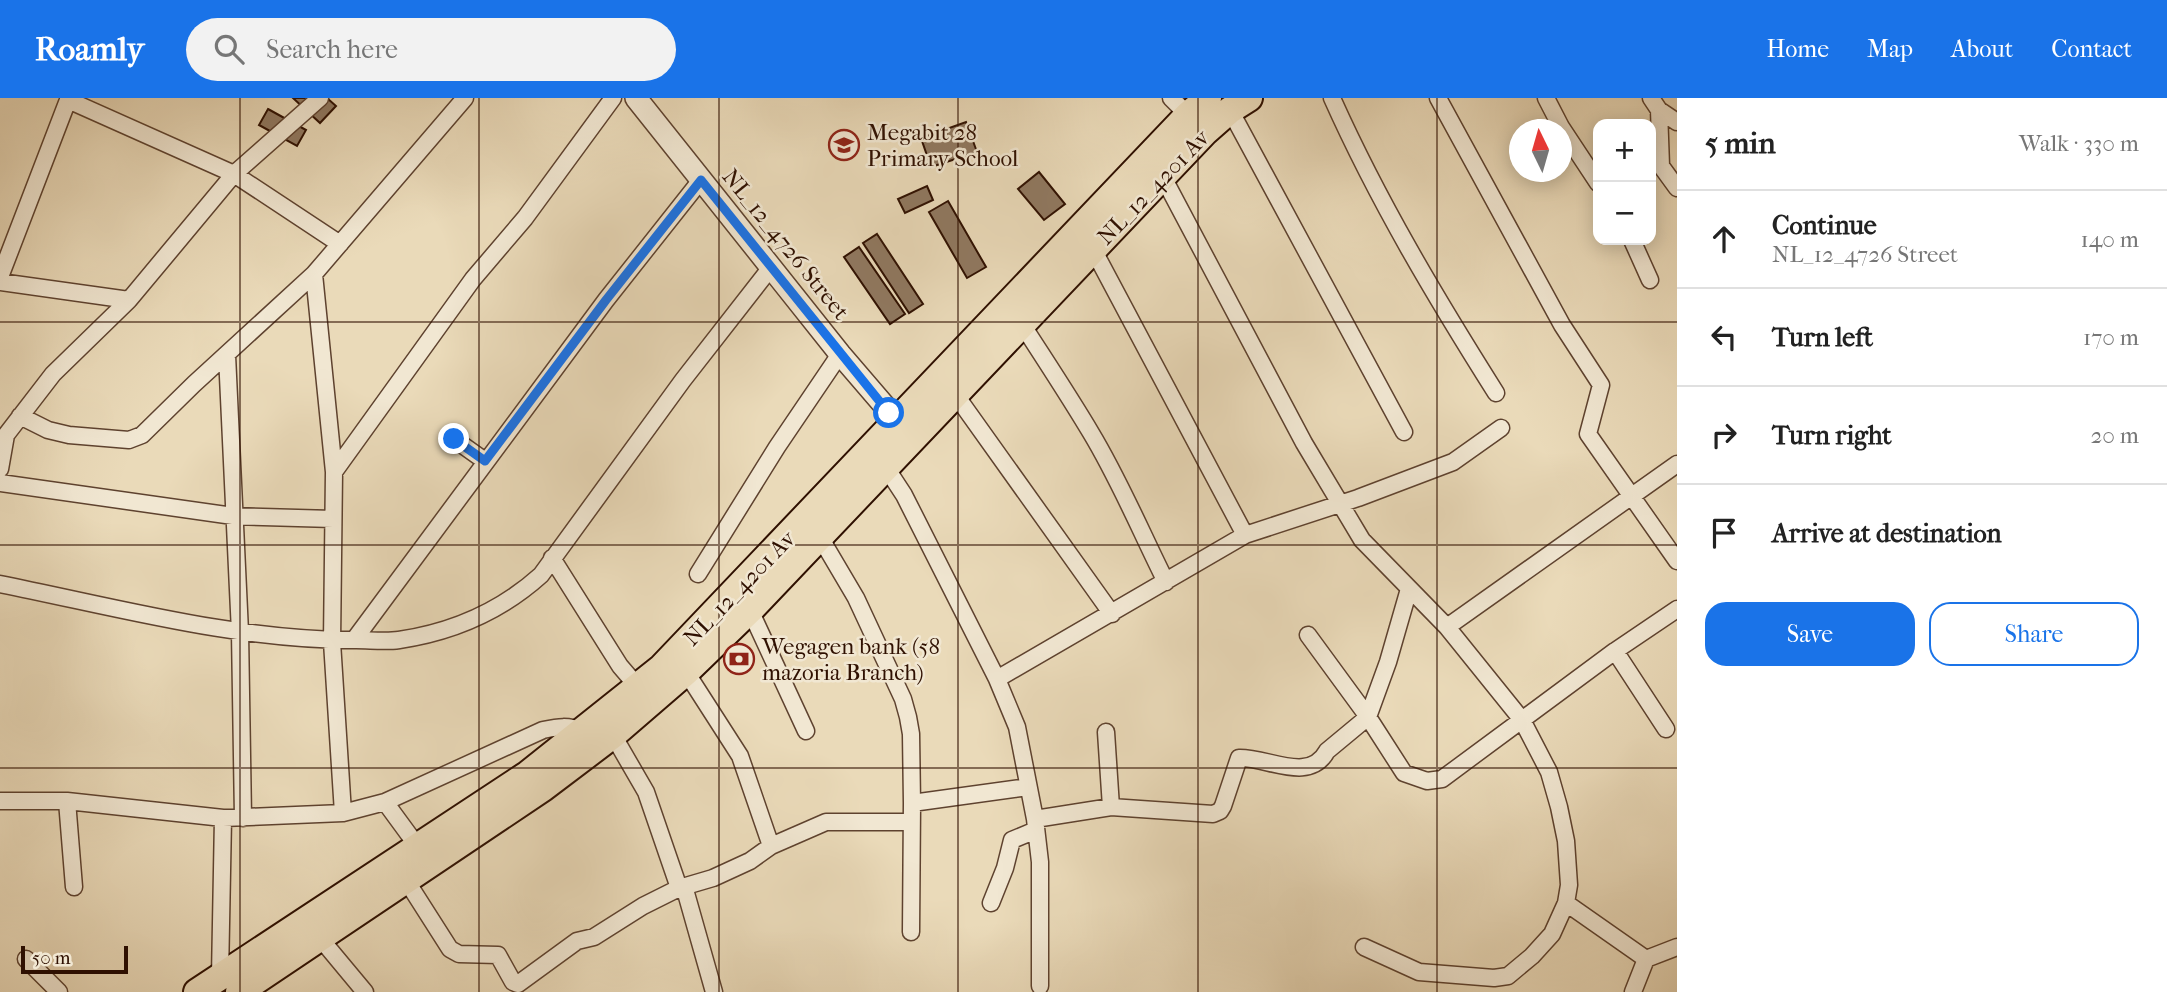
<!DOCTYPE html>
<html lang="en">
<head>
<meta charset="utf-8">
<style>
	body { margin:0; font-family:"IM FELL French Canon",serif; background:#f2f2f2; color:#222 }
	.controls { position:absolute; right:21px; top:21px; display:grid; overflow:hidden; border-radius:14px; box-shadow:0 4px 18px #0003 }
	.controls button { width:63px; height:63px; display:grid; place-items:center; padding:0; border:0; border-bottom:2px solid #e0e0e0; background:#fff; color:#222; font:35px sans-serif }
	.compass { position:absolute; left:1509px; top:21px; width:63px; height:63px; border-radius:50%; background:#fff; box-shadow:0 4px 18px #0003; rotate:355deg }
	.scale { position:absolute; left:21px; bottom:18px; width:107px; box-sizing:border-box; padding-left:7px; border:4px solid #2f1001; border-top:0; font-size:19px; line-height:24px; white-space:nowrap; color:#2f1001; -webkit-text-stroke:5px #f1e7d2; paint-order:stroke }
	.stop { position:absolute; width:21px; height:21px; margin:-16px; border:5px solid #1a73e8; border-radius:50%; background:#fff }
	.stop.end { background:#1a73e8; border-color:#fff; box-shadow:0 2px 7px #0008 }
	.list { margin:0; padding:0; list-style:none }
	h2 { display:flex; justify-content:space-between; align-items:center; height:91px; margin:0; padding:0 28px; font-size:30px }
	h2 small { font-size:23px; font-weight:400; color:#767676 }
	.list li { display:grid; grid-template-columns:46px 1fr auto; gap:21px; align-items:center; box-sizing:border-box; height:98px; padding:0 28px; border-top:2px solid #e0e0e0 }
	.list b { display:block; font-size:26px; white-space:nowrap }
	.list p { margin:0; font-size:23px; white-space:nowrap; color:#767676 }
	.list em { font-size:23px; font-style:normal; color:#767676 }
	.actions { display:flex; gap:14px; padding:21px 28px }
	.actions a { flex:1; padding:16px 0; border:2px solid #1a73e8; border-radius:21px; text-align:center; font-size:24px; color:#1a73e8 }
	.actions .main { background:#1a73e8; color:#fff }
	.icon { flex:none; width:38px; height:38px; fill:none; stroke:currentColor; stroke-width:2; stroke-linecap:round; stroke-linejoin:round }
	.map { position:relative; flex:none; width:1677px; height:894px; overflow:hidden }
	header { display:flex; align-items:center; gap:42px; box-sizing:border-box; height:98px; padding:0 35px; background:#1a73e8; color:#fff }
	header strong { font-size:33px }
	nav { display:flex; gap:38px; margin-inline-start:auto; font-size:24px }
	.search { width:490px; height:63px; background:#f2f2f2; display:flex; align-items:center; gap:18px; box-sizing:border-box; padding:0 24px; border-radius:38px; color:#767676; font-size:26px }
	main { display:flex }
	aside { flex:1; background:#fff }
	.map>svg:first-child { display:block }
</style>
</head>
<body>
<header>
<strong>Roamly</strong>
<div class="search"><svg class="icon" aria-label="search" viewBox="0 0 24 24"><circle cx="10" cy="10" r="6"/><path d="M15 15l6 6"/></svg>Search here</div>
<nav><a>Home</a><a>Map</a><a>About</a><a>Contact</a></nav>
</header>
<main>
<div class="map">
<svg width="1677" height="894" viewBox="0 0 1677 894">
	<rect width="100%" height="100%" fill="#eadab9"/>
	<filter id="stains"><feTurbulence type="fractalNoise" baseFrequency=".00286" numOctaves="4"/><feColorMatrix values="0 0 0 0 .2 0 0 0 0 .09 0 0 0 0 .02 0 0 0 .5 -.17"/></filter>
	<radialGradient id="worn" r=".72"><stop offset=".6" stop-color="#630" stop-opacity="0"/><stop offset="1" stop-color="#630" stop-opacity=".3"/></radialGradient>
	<path fill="#907961" stroke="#2f1001" stroke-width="2" d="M293 0H327L336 8 320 25Z
		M268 11 306 32 297 48 259 27Z
		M966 24 977 54 931 69 921 40Z
		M1039 74 1065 106 1044 122 1018 91Z
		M927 88 933 102 905 115 898 101Z
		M948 103 986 169 967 180 929 114Z
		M877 136 923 206 909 215 863 145Z
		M859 149 905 216 890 226 844 159Z"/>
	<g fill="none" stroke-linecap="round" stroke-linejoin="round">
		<g stroke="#5e422f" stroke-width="19">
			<path id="minor" d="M68 0V2L234 76 340 146
				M1171 0 1188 17
				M1332 0C1378 103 1436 200 1496 295
				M1438 0 1562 227 1601 287 1588 336 1677 463
				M1546 0 1561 29 1598 85
				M1651 0 1659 12 1661 68 1677 90
				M1230 12 1404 334
				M1659 12 1677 24
				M1163 79 1304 345 1362 442 1447 529 1522 622 1549 674 1559 709 1566 743 1569 787 1566 805 1552 836 1532 858 1508 878 1494 880 1419 874 1364 849
				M1632 142 1650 182
				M1093 151 1245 437
				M314 176 334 374 332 544 343 715
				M0 179 68 2
				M0 184 129 202
				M1022 226C1045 262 1069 298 1091 335 1120 383 1141 434 1166 484
				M227 257 240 534 243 720
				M955 296 1112 516
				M20 318 48 332 69 337 129 342 142 337 194 286 314 176 465 0
				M454 341 485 363
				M885 368 904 397 997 581 1017 629 1035 721 1040 764V888
				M0 371 6 337 53 276 129 202 234 76 320 0
				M334 374 473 181 525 120 613 0
				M0 385 233 418 333 421
				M820 439 856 500 903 601 908 619 911 636 912 705 911 834
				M552 460 620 568 638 589
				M698 476 777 349 840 256
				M0 486C115 509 239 543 356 542 370 542 385 544 399 542 453 534 500 514 541 477L683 282 772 168
				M750 512 806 633
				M1447 529 1677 366
				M1308 537 1368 619 1404 675 1427 683 1442 681 1615 553 1677 511
				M354 542 606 202 701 82
				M1615 553 1666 631
				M686 574 740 658 771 748 826 724H911
				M997 581 1245 437 1358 400 1453 364 1501 330
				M1106 634 1111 709
				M613 637 646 694 679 790
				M0 703H67L223 720 343 715 385 704 543 632C558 629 568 627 582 633
				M67 703 74 789
				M385 704 418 749
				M912 705 1028 689
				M1035 721 1111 709 1213 716 1220 713 1223 708 1239 660C1268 659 1309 686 1327 653L1368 619 1388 564 1409 491
				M406 782 450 851 459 856 498 857 513 884 518 886 577 843 594 839 643 808 679 790 713 780 750 763 771 748
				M684 788 714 894
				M991 805 1005 770 1012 742 1036 732
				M1566 805 1646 861
				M320 840 365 894
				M26 861 59 894
				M220 878 223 720
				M1633 894 1646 861 1677 849"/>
		</g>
		<g stroke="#5e422f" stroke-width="24">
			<path id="tertiary" d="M636 0 840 256 907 334"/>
		</g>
		<g stroke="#2f1001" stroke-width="30">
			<path id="primary" d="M197 894 528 676 661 570 1188 17 1208 0
				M239 894 543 690 613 637 686 574 750 512 1205 34 1230 12 1249 0"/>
		</g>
		<use href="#minor" stroke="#f1e7d2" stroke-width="16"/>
		<use href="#tertiary" stroke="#f1e7d2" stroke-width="21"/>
		<use href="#primary" stroke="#eadab9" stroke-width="26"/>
	</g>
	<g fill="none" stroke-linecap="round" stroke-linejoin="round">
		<path stroke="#1a73e8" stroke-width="9" d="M454 341 485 363 606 202 701 82 889 315"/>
	</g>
	<path fill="none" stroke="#2f1001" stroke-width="2" stroke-opacity="0.55" d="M240 0V894M479 0V894M719 0V894M958 0V894M1198 0V894M1437 0V894M0 224H1677M0 447H1677M0 670H1677"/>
	<defs>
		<g id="school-ring" transform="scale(1.575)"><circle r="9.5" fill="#f1e7d2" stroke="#8f2418" stroke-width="1.5"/><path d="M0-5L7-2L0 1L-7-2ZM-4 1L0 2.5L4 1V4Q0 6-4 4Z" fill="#8f2418"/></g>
		<g id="bank-ring" transform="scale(1.575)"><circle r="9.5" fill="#f1e7d2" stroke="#8f2418" stroke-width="1.5"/><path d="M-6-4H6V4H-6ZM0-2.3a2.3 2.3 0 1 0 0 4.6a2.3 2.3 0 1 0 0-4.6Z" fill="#8f2418"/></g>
	</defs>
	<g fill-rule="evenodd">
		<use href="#school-ring" x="844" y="47"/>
		<use href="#bank-ring" x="739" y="561"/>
	</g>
	<g text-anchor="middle" stroke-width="5" stroke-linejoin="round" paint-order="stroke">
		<g font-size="23" fill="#2f1001" stroke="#f1e7d2" text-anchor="start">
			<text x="867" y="42">Megabit 28<tspan x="867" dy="26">Primary School</tspan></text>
			<text x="762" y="556">Wegagen bank (58<tspan x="762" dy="26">mazoria Branch)</tspan></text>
		</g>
		<g font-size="23" fill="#2f1001" stroke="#f1e7d2">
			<text transform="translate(1153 89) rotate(-46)" y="8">NL_12_4201 Av</text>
			<text transform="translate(786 146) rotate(51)" y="8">NL_12_4726 Street</text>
			<text transform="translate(739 490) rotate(-46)" y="8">NL_12_4201 Av</text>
		</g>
	</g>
	<rect width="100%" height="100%" filter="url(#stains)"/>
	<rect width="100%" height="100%" fill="url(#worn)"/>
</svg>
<div class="controls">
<button>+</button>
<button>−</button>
</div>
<svg class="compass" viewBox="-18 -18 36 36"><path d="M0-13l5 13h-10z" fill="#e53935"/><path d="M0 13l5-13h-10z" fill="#767676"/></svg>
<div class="scale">50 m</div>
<div class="stop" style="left:889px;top:315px"></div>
<div class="stop end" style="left:454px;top:341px"></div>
</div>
<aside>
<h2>5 min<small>Walk · 330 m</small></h2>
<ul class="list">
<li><svg class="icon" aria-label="ahead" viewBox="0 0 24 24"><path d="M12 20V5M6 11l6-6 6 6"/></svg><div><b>Continue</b><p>NL_12_4726 Street</p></div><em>140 m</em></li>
<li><svg class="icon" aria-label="left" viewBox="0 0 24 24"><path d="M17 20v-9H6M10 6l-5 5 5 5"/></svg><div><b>Turn left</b></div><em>170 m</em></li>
<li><svg class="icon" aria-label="right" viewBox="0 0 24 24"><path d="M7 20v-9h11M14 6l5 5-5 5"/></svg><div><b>Turn right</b></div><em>20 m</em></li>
<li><svg class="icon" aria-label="arrive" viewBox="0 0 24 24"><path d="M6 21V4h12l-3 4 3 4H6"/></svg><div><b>Arrive at destination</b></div></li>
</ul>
<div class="actions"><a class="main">Save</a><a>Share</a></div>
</aside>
</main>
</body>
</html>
